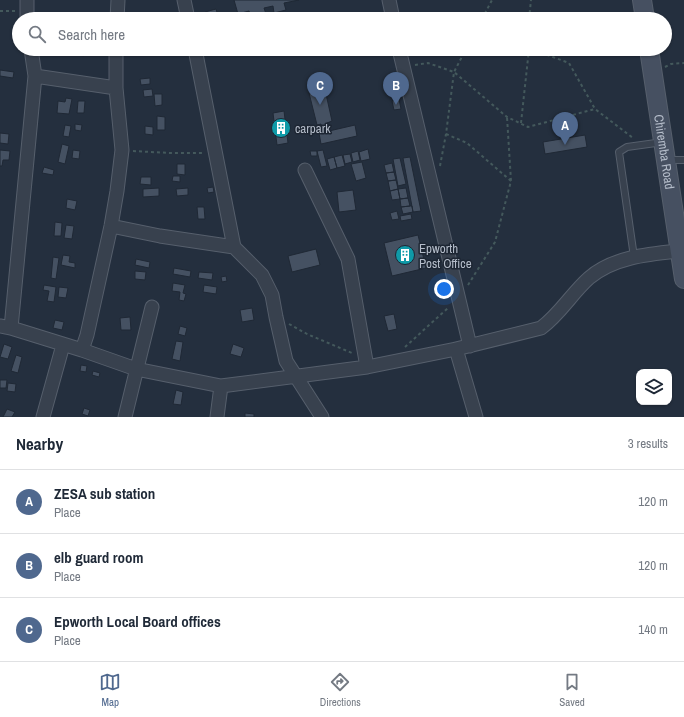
<!DOCTYPE html>
<html lang="en">
<head>
<meta charset="utf-8">
<style>
	body { margin:0; font-family:"Archivo Narrow",sans-serif; background:#f2f2f3; color:#1f2937 }
	.controls { position:absolute; right:12px; bottom:12px; display:grid; overflow:hidden; border-radius:8px; box-shadow:0 1px 3px #0004 }
	.controls button { width:36px; height:36px; display:grid; place-items:center; padding:0; border:0; border-bottom:1px solid #e0e1e3; background:#fff; color:#1f2937; font:20px sans-serif }
	.you { position:absolute; left:444px; top:289px; width:14px; height:14px; margin:-10px; border:3px solid #fff; border-radius:50%; background:#1a73e8; box-shadow:0 0 0 6px #1a73e833 }
	.badge { display:grid; place-items:center; width:26px; height:26px; border-radius:50%; background:#4f688e; color:#fff; font-size:13px; font-weight:700 }
	.pin { position:absolute; translate:-50% -33px; filter:drop-shadow(0 1px 2px #0008) }
	.pin::after { content:''; position:absolute; top:21px; width:14px; height:12px; background:inherit; clip-path:polygon(0 0,100% 0,50% 100%) }
	.list { margin:0; padding:0; list-style:none }
	h2 { display:flex; justify-content:space-between; align-items:center; height:52px; margin:0; padding:0 16px; font-size:17px }
	h2 small { font-size:13px; font-weight:400; color:#747a83 }
	.list li { display:grid; grid-template-columns:26px 1fr auto; gap:12px; align-items:center; box-sizing:border-box; height:64px; padding:0 16px; border-top:1px solid #e0e1e3 }
	.list b { display:block; font-size:15px; white-space:nowrap }
	.list p { margin:0; font-size:13px; white-space:nowrap; color:#747a83 }
	.list em { font-size:13px; font-style:normal; color:#747a83 }
	.icon { flex:none; width:22px; height:22px; fill:none; stroke:currentColor; stroke-width:2; stroke-linecap:round; stroke-linejoin:round }
	.map { position:relative; flex:none; width:684px; height:417px; overflow:hidden }
	.search { position:absolute; background:#fff; box-shadow:0 1px 3px #0004; left:12px; right:12px; top:12px; height:44px; display:flex; align-items:center; gap:10px; box-sizing:border-box; padding:0 14px; border-radius:22px; color:#747a83; font-size:15px }
	.sheet { height:244px; background:#fff }
	nav { display:flex; justify-content:space-around; align-items:center; box-sizing:border-box; height:56px; border-top:1px solid #e0e1e3; background:#fff; font-size:11px; color:#747a83 }
	nav a { display:grid; justify-items:center; gap:2px }
	nav .on { color:#4f688e }
	.map>svg:first-child { display:block }
</style>
</head>
<body>
<div class="map">
<svg width="684" height="417" viewBox="0 0 684 417">
	<rect width="100%" height="100%" fill="#242f3e"/>
	<path fill="#455162" stroke="#1f2835" d="M234 0H299L284 3 286 10 274 13 273 6 264 8 266 14 251 17 249 11 238 14Z
		M216 9 219 19H207L205 12Z
		M81 13 92 14 91 19H80Z
		M66 49H71V54L65 53Z
		M78 49H84V56L78 55Z
		M149 49H157V53L150 54Z
		M0 70 14 72 13 78 0 76Z
		M150 78V84L141 85 140 79Z
		M324 85 332 121 327 123 329 131 355 125 357 136 321 144 319 133 323 132 321 124 317 125 308 89Z
		M152 89 153 96 144 97 143 90Z
		M154 94H162V105L155 106Z
		M66 98 72 99 69 114 57 113 58 101 65 102Z
		M399 99 401 109 394 110 392 101Z
		M78 101H85L84 113H77Z
		M284 111 288 143 277 145 273 113Z
		M157 116 165 117V130H157Z
		M75 124 82 125 81 131 75 130Z
		M65 125 71 126 69 137 63 136Z
		M145 126 153 127V135L145 134Z
		M0 133 9 134 8 144 0 143Z
		M585 135 587 147 545 154 543 142Z
		M62 144 69 146 65 164 58 162Z
		M368 149 370 159 361 161 359 152Z
		M0 150 10 151 9 160H3L2 166H0Z
		M73 150 80 151 79 159 72 158Z
		M323 150 327 166 321 167 317 151Z
		M310 151H317V156H311Z
		M358 151 360 160 353 162 351 153Z
		M350 154 352 162 345 164 343 155Z
		M342 155 345 166 337 168 334 157Z
		M334 157 337 168 330 170 327 159Z
		M410 157 421 211 413 212 403 158Z
		M400 158 406 184 398 186 393 159Z
		M362 162 366 178 356 181 351 164Z
		M392 163 394 172 386 173 384 165Z
		M177 164H185V175L177 174Z
		M44 167 54 170 53 175 42 173Z
		M394 172 396 180 388 181 386 173Z
		M173 176H180V182L172 181Z
		M141 177H151V185L140 184Z
		M396 180 398 189 390 191 388 181Z
		M213 187 214 192 208 193 207 188Z
		M159 188V196L143 197V189Z
		M188 188V195L177 196 176 189Z
		M406 188 408 198 400 199 398 189Z
		M398 189 400 199 392 200 390 191Z
		M353 190 356 210 339 212 337 192Z
		M408 198 410 206 401 207 400 199Z
		M67 199 77 201 75 210 66 208Z
		M410 206H412L413 212 403 214 401 207Z
		M197 207H204L205 219H198Z
		M397 211 399 219 392 220 390 213Z
		M411 214 412 219 401 221 400 216Z
		M55 222 62 223 61 236H54Z
		M66 225 74 226 72 239 64 238Z
		M418 235 426 268 392 276 384 243Z
		M316 249 320 265 292 272 288 256Z
		M63 255 70 256 69 262 75 263V268L61 265Z
		M53 257 59 258 56 279 51 278Z
		M136 259 150 262 149 268 135 265Z
		M174 268 191 271 190 277 173 274Z
		M135 271 146 272 145 280 135 279Z
		M199 272 213 273 212 280 198 278Z
		M226 276 227 281 222 282 221 277Z
		M173 283 185 285 183 293 186 294 184 301 179 300 180 292 172 291Z
		M44 285 56 287 54 302 47 301 49 291 43 290Z
		M204 285 217 287 216 294 203 292Z
		M59 287 68 288 66 298 58 297Z
		M252 308 254 320 242 322 240 310Z
		M394 314 397 329 388 331 384 316Z
		M130 317 131 330H121L120 318Z
		M55 320 64 322 62 330 53 328Z
		M180 326 187 328 185 336 178 334Z
		M176 341 183 342 180 361 172 359Z
		M4 344 12 347 8 359 0 357Z
		M233 344 244 348 241 357 230 354Z
		M16 355 22 357 18 373 11 371Z
		M81 365 87 366 86 372 80 371Z
		M93 371 100 373 99 377 92 375Z
		M0 380H7L6 388H0Z
		M8 383 16 384 15 392 7 391Z
		M176 390 183 392 181 405 173 404Z
		M84 408 90 410 88 416 82 414Z
		M7 409 15 412 12 417H3Z
		M245 413 254 414V417H245Z"/>
	<g fill="none" stroke-linecap="round" stroke-linejoin="round">
		<g stroke="#565f6c" stroke-width="8">
			<path id="service" d="M668 160H684
				M634 257 619 152 627 147 663 142"/>
		</g>
		<g stroke="#565f6c" stroke-width="15">
			<path id="minor" d="M27 0V19
				M184 0 188 19
				M389 0 393 19
				M117 19 118 0
				M195 49 234 247 262 275 272 295 276 317 286 361 322 417
				M399 49 470 346
				M35 76 116 88
				M305 170 348 259 367 367
				M111 226 160 236 234 247
				M0 326 11 328 82 350 136 369 221 386 367 367 456 349 541 328C560 314 572 293 589 278 613 257 649 254 679 251
				M11 328 35 76 31 49
				M456 349 476 417
				M82 350 87 335 111 226 117 191 122 150 116 88V49
				M43 417 63 345
				M125 417 152 307
				M217 417 221 386"/>
		</g>
		<g stroke="#565f6c" stroke-width="20">
			<g id="secondary">
				<path d="M642 0 645 19"/>
				<path id="s1" d="M649 49 684 279"/>
			</g>
		</g>
		<path stroke="#44595c" stroke-width="2" stroke-dasharray="3 3" stroke-linecap="butt" d="M0 11H15
			M482 19 492 0
			M529 19 531 0
			M529 52 542 53 569 63 595 109 633 138
			M415 65 428 63 454 72 507 117 528 127 595 109
			M665 67 671 64 684 63
			M521 123 529 49
			M446 134 467 143 511 181
			M133 151 170 153H204
			M440 166 446 134 454 72 466 49
			M468 285 495 242 511 181 507 117
			M289 324 307 334 352 353
			M405 347 449 307"/>
		<use href="#service" stroke="#38414e" stroke-width="6"/>
		<use href="#minor" stroke="#38414e" stroke-width="13"/>
		<use href="#secondary" stroke="#465061" stroke-width="18"/>
	</g>
	<defs>
		<g id="building-disc" transform="scale(1)"><circle r="9.5" fill="#0f9aa8" stroke="#1d2633"/><path d="M-4-6H4V6H1V3H-1V6H-4ZM-2.5-4.3h1.7v1.8h-1.7ZM.8-4.3h1.7v1.8H.8ZM-2.5-1h1.7V.8h-1.7ZM.8-1h1.7V.8H.8Z" fill="#fff"/></g>
	</defs>
	<g fill-rule="evenodd">
		<use href="#building-disc" x="281" y="128"/>
		<use href="#building-disc" x="405" y="255"/>
	</g>
	<g text-anchor="middle" stroke-width="3" stroke-linejoin="round" paint-order="stroke">
		<g font-size="13" fill="#b4bcc9" stroke="#1d2633" text-anchor="start">
			<text x="295" y="133">carpark</text>
			<text x="419" y="253">Epworth<tspan x="419" dy="15">Post Office</tspan></text>
		</g>
		<g font-size="13" fill="#b4bcc9" stroke="#1d2633">
			<text dy="5" stroke="none"><textPath href="#s1" startOffset="104">Chiremba Road</textPath></text>
		</g>
	</g>
</svg>
<div class="controls">
<button><svg class="icon" aria-label="layers" viewBox="0 0 24 24"><path d="M12 4l9 5-9 5-9-5zM3 14l9 5 9-5"/></svg></button>
</div>
<div class="you"></div>
<div class="pin badge" style="left:565px;top:145px">A</div>
<div class="pin badge" style="left:396px;top:105px">B</div>
<div class="pin badge" style="left:320px;top:105px">C</div>
<div class="search"><svg class="icon" aria-label="search" viewBox="0 0 24 24"><circle cx="10" cy="10" r="6"/><path d="M15 15l6 6"/></svg>Search here</div>
</div>
<section class="sheet">
<h2>Nearby<small>3 results</small></h2>
<ul class="list">
<li><span class="badge">A</span><div><b>ZESA sub station</b><p>Place</p></div><em>120 m</em></li>
<li><span class="badge">B</span><div><b>elb guard room</b><p>Place</p></div><em>120 m</em></li>
<li><span class="badge">C</span><div><b>Epworth Local Board offices</b><p>Place</p></div><em>140 m</em></li>
</ul>
</section>
<nav>
<a class="on"><svg class="icon" aria-label="map" viewBox="0 0 24 24"><path d="M3 6l6-2 6 2 6-2v14l-6 2-6-2-6 2zM9 4v14M15 6v14"/></svg>Map</a>
<a><svg class="icon" aria-label="directions" viewBox="0 0 24 24"><path d="M12 3l9 9-9 9-9-9zM9 14v-3h6M13 9l2 2-2 2"/></svg>Directions</a>
<a><svg class="icon" aria-label="saved" viewBox="0 0 24 24"><path d="M7 4h10v16l-5-4-5 4z"/></svg>Saved</a>
</nav>
</body>
</html>
